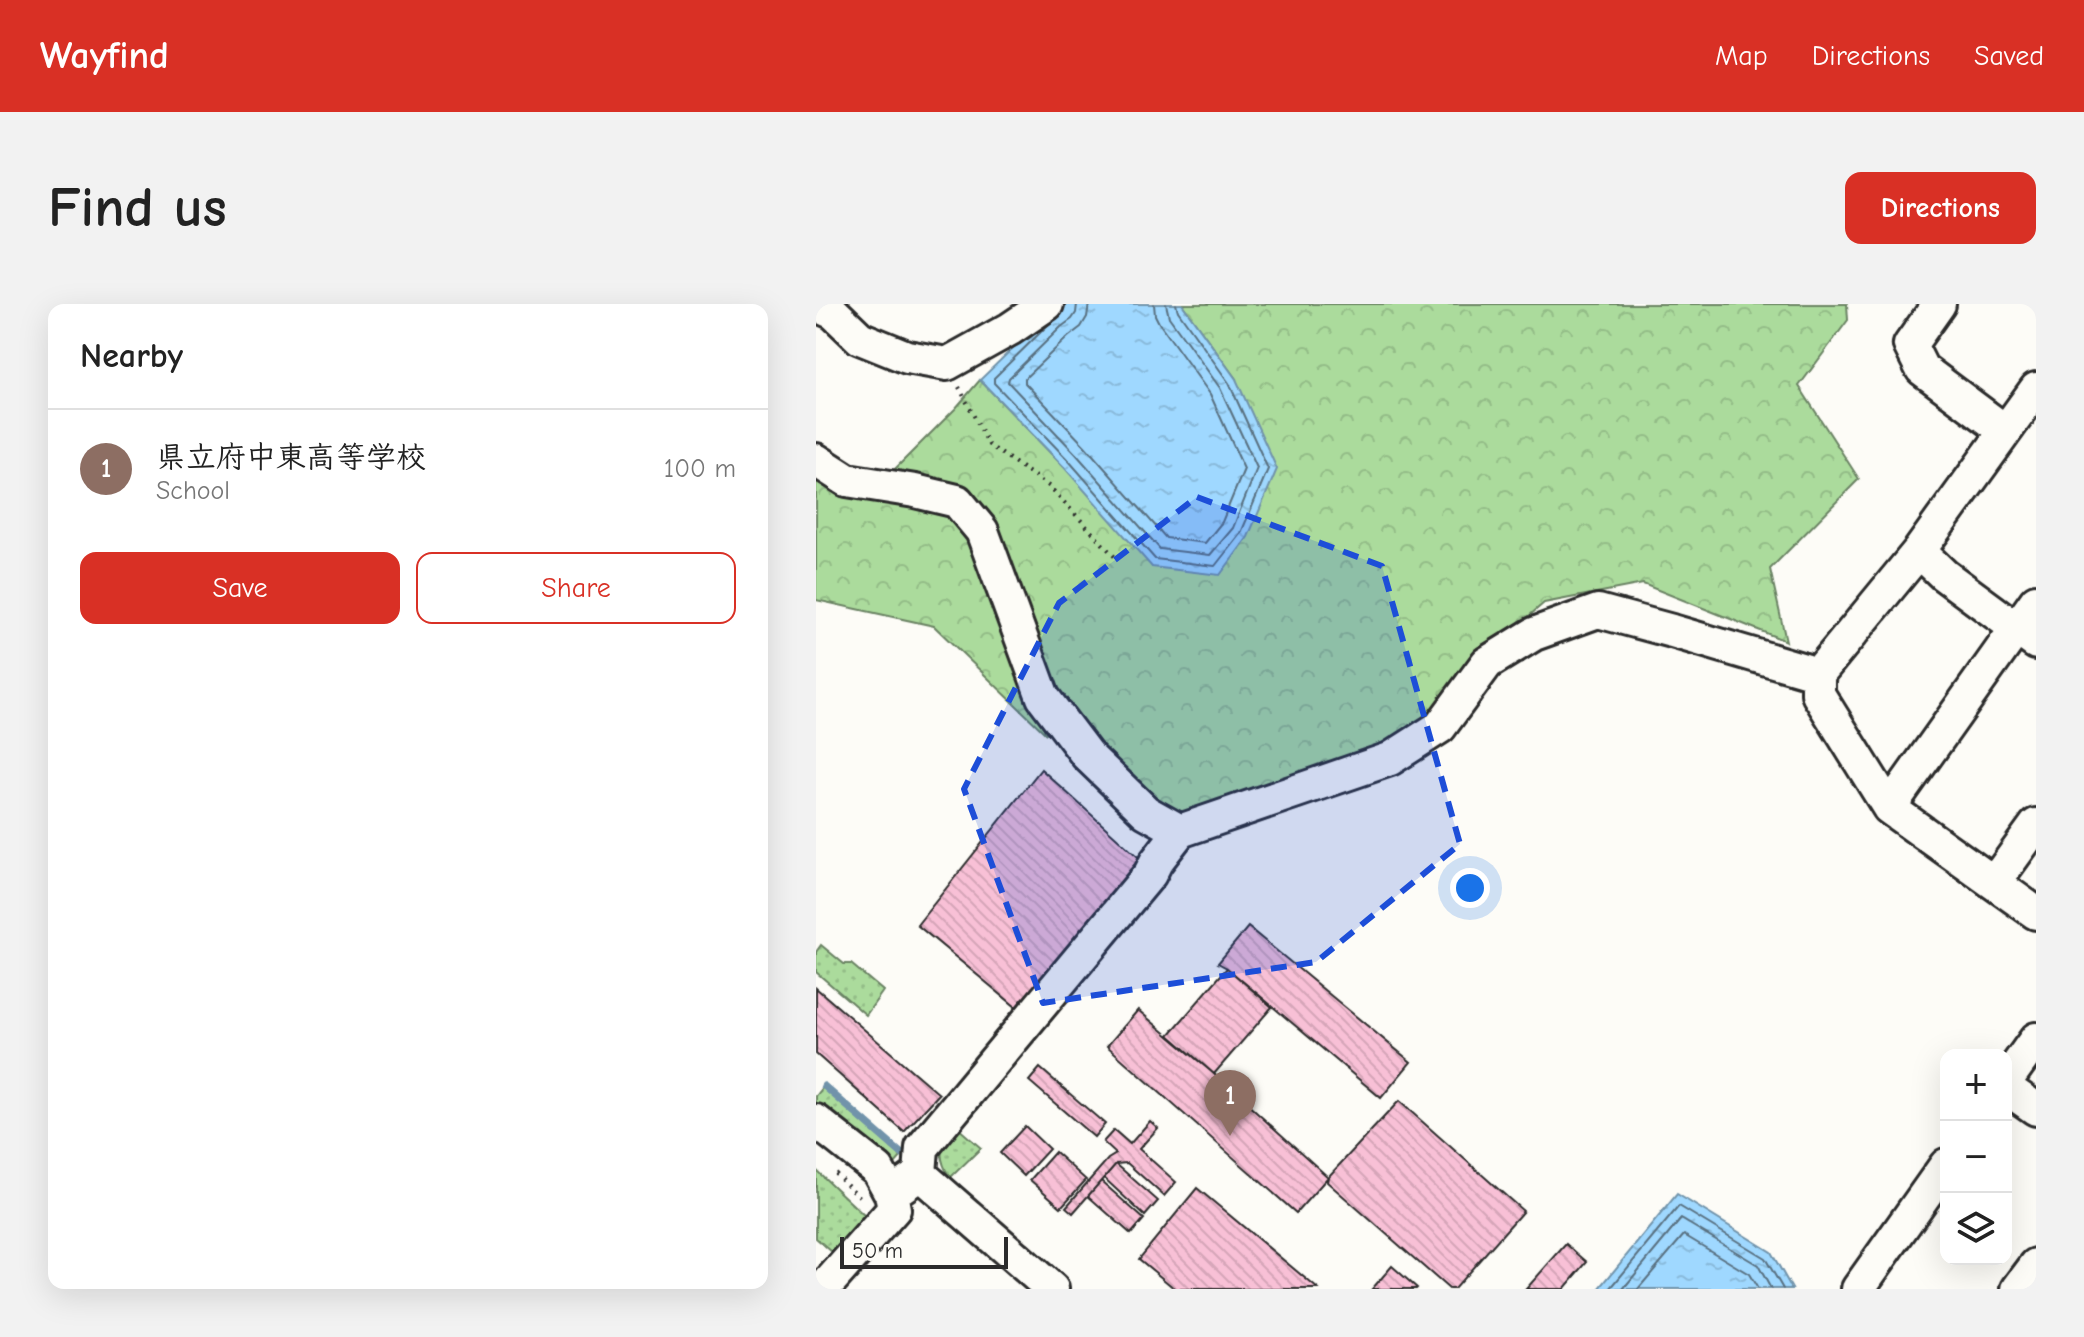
<!DOCTYPE html>
<html lang="en">
<head>
<meta charset="utf-8">
<style>
	body { margin:0; font-family:"Comic Neue","Klee One",sans-serif; background:#f2f2f2; color:#222 }
	.controls { position:absolute; right:24px; bottom:24px; display:grid; overflow:hidden; border-radius:16px; box-shadow:0 8px 32px #0002 }
	.controls button { width:72px; height:72px; display:grid; place-items:center; padding:0; border:0; border-bottom:2px solid #e0e0e0; background:#fff; color:#222; font:40px sans-serif }
	.scale { position:absolute; left:24px; bottom:20px; width:168px; box-sizing:border-box; padding-left:8px; border:4px solid #2b2b2b; border-top:0; font-size:22px; line-height:28px; white-space:nowrap; color:#2b2b2b; -webkit-text-stroke:6px #fdfcf7; paint-order:stroke }
	.you { position:absolute; left:654px; top:584px; width:28px; height:28px; margin:-20px; border:6px solid #fff; border-radius:50%; background:#1a73e8; box-shadow:0 0 0 12px #1a73e833 }
	.badge { display:grid; place-items:center; width:52px; height:52px; border-radius:50%; background:#d93025; color:#fff; font-size:26px; font-weight:700 }
	.pin { position:absolute; translate:-50% -66px; filter:drop-shadow(0 2px 4px #0008) }
	.pin::after { content:''; position:absolute; top:42px; width:28px; height:24px; background:inherit; clip-path:polygon(0 0,100% 0,50% 100%) }
	.list { margin:0; padding:0; list-style:none }
	h2 { display:flex; justify-content:space-between; align-items:center; height:104px; margin:0; padding:0 32px; font-size:34px }
	h2 small { font-size:26px; font-weight:400; color:#767676 }
	.list li { display:grid; grid-template-columns:52px 1fr auto; gap:24px; align-items:center; box-sizing:border-box; height:120px; padding:0 32px; border-top:2px solid #e0e0e0 }
	.list b { display:block; font-size:30px; white-space:nowrap }
	.list p { margin:0; font-size:26px; white-space:nowrap; color:#767676 }
	.list em { font-size:26px; font-style:normal; color:#767676 }
	.actions { display:flex; gap:16px; padding:24px 32px }
	.actions a { flex:1; padding:18px 0; border:2px solid #d93025; border-radius:16px; text-align:center; font-size:28px; color:#d93025 }
	.actions .main { background:#d93025; color:#fff }
	.icon { flex:none; width:44px; height:44px; fill:none; stroke:currentColor; stroke-width:2; stroke-linecap:round; stroke-linejoin:round }
	.map { position:relative; flex:none; width:1220px; height:985px; overflow:hidden; border-radius:16px }
	header { display:flex; align-items:center; gap:48px; box-sizing:border-box; height:112px; padding:0 40px; background:#d93025; color:#fff }
	header strong { font-size:38px }
	nav { display:flex; gap:44px; margin-inline-start:auto; font-size:28px }
	.intro { display:flex; align-items:center; justify-content:space-between; box-sizing:border-box; height:192px; padding:0 48px }
	h1 { margin:0; font-size:56px }
	.button { padding:20px 36px; border-radius:16px; background:#d93025; color:#fff; font-size:28px; font-weight:700 }
	main { display:flex; gap:48px; padding:0 48px }
	aside { flex:1; background:#fff; border-radius:16px; box-shadow:0 8px 32px #0002 }
	.map>svg:first-child { display:block }
</style>
</head>
<body>
<header>
<strong>Wayfind</strong>
<nav><a>Map</a><a>Directions</a><a>Saved</a></nav>
</header>
<div class="intro"><h1>Find us</h1><a class="button">Directions</a></div>
<main>
<aside>
<h2>Nearby<small></small></h2>
<ul class="list">
<li><span class="badge" style="background:#8d6e63">1</span><div><b>県立府中東高等学校</b><p>School</p></div><em>100 m</em></li>
</ul>
<div class="actions"><a class="main">Save</a><a>Share</a></div>
</aside>
<div class="map">
<svg width="1220" height="985" viewBox="0 0 1220 985">
	<defs>
		<pattern id="grass-dots" width="8" height="8" patternUnits="userSpaceOnUse" patternTransform="scale(2)"><rect width="8" height="8" fill="#abdb9c"/><path d="M2 2h.1M6 6h.1" fill="none" stroke="#93bc87" stroke-width="1.8" stroke-linecap="round"/></pattern>
		<pattern id="forest-crowns" width="20" height="18" patternUnits="userSpaceOnUse" patternTransform="scale(2)"><rect width="20" height="18" fill="#abdb9c"/><path d="M2 6a3 3 0 1 1 6 0M12 15a3 3 0 1 1 6 0" fill="none" stroke="#93bc87"/></pattern>
		<pattern id="water-ripples" width="26" height="14" patternUnits="userSpaceOnUse" patternTransform="scale(2)"><rect width="26" height="14" fill="#9fd8ff"/><path d="M2 4q2-2 4 0t4 0M15 11q2-2 4 0t4 0" fill="none" stroke="#89badb"/></pattern>
		<pattern id="building-back-hatch" width="6" height="6" patternUnits="userSpaceOnUse" patternTransform="scale(2)"><rect width="6" height="6" fill="#f8c0d6"/><path d="M-1 5l2 2M0 0l6 6M5-1l2 2" fill="none" stroke="#d5a5b8"/></pattern>
	</defs>
	<rect width="100%" height="100%" fill="#fdfcf7"/>
	<filter id="ink" filterUnits="userSpaceOnUse"><feTurbulence type="fractalNoise" baseFrequency=".0125" numOctaves="2"/><feDisplacementMap in="SourceGraphic" scale="16" xChannelSelector="R" yChannelSelector="G"/><feConvolveMatrix kernelMatrix="1 2 1 2 8 2 1 2 1" color-interpolation-filters="sRGB"/></filter>
	<g filter="url(#ink)">
		<path fill="url(#grass-dots)" stroke="#6b8364" stroke-width="2" d="M5 641 28 660H35L67 687 50 711 0 668V648Z
			M8 782 87 851 78 861 0 799V792Z
			M142 824 165 844 134 874C119 849 125 843 142 824Z
			M0 866 52 915 24 955 0 934Z"/>
		<path fill="url(#forest-crowns)" stroke="#6b8364" stroke-width="2" d="M366 0H1031L1032 16 983 82 1043 175 954 265 970 337 827 280 728 299 683 338 589 438 397 515 357 508 332 498 235 393 173 218 68 176 139 105 164 76 247 162 420 75Z
			M0 174 4 179 45 195 113 204 134 213 154 234 230 430 118 322 0 296Z"/>
		<path fill="url(#water-ripples)" stroke="#7193aa" stroke-width="2" d="M249 0H366L420 75 461 165 432 233 404 271 336 263 247 162 164 76 234 8Z
			M861 890 955 948 976 985H783Z"/>
		<g fill="none" stroke-linecap="round" stroke-linejoin="round">
			<path stroke="#597080" stroke-width="2" d="M261 0 260 9 256 15 245 23 193 74 192 78 260 150 344 245 394 251 417 224 441 164 404 84 353 13 350 0
				M273 0 271 13 265 23 252 33 209 74V79L269 142 350 234 389 239 406 218 428 165 394 90 343 19 339 11 338 0
				M233 20 178 74V79L253 157 339 255 399 262 425 229 452 165 413 79 362 7 360 0
				M794 985 863 902 949 954 967 985
				M807 985 865 915 942 961 955 985
				M822 985 868 931 933 970 942 985"/>
			<path stroke="#7193aa" stroke-width="7" d="M8 782 87 851"/>
		</g>
		<path fill="url(#building-back-hatch)" stroke="#2b2b2b" stroke-width="2" d="M225 465 331 561 206 708 101 621Z
			M432 623 595 758 565 794 411 664 402 659Z
			M411 664 456 703 398 770 353 731Z
			M0 684 123 790 88 828 0 750Z
			M322 706 398 770 512 873 480 909 291 742Z
			M224 764 289 820 278 833 213 777Z
			M583 797 707 907 638 985H633L511 878 512 873Z
			M334 817 342 824 323 845 360 878 348 892 311 859 300 860 257 909 250 903 292 855 300 850 287 838 298 826 314 840Z
			M209 822 233 845 208 872 184 849Z
			M239 848 270 876 245 903 214 876Z
			M300 860 342 897 329 912 288 874Z
			M285 877 328 915 315 930 272 892Z
			M381 884 502 985H359L323 955Z
			M750 940 771 958 748 985H710Z
			M576 962 601 984 600 985H556Z"/>
		<g fill="none" stroke-linecap="round" stroke-linejoin="round">
			<g stroke="#2b2b2b" stroke-width="38">
				<path id="minor" d="M1123 0 1094 41 1106 65 1189 127
					M0 1 18 9 44 34 91 53 131 60 194 25 231 0
					M1220 85 1103 247 1002 370V390L1073 504 1220 609
					M0 156 31 176 99 187 141 197 166 227 227 393 271 451 330 508 364 527
					M1103 247 1128 271 1220 339
					M1073 504 1220 297
					M1178 579 1220 521
					M1190 777 1220 735
					M1190 784 1220 805
					M0 817 62 866 75 890 104 870 236 985
					M104 870 106 844 334 570 340 558 364 527 574 455 624 423 671 359 718 330 782 307 856 327 1002 370
					M7 985 78 905 75 890
					M1042 985 1130 861
					M1202 985 1220 961"/>
			</g>
			<path stroke="#2b2b2b" stroke-width="4" stroke-dasharray="2 6" stroke-linecap="butt" d="M143 83 173 141 234 183 300 254
				M19 869 44 893"/>
			<use href="#minor" stroke="#fdfcf7" stroke-width="32"/>
		</g>
	</g>
	<path fill="#1d4ed8" fill-opacity="0.2" stroke="#1d4ed8" stroke-width="6" stroke-dasharray="16 10" stroke-linejoin="round" d="M381 193 566 262 644 540 500 658 227 699 148 485 243 299Z"/>
</svg>
<div class="controls">
<button>+</button>
<button>−</button>
<button><svg class="icon" aria-label="layers" viewBox="0 0 24 24"><path d="M12 4l9 5-9 5-9-5zM3 14l9 5 9-5"/></svg></button>
</div>
<div class="scale">50 m</div>
<div class="you"></div>
<div class="pin badge" style="left:414px;top:832px;background:#8d6e63">1</div>
</div>
</main>
</body>
</html>
